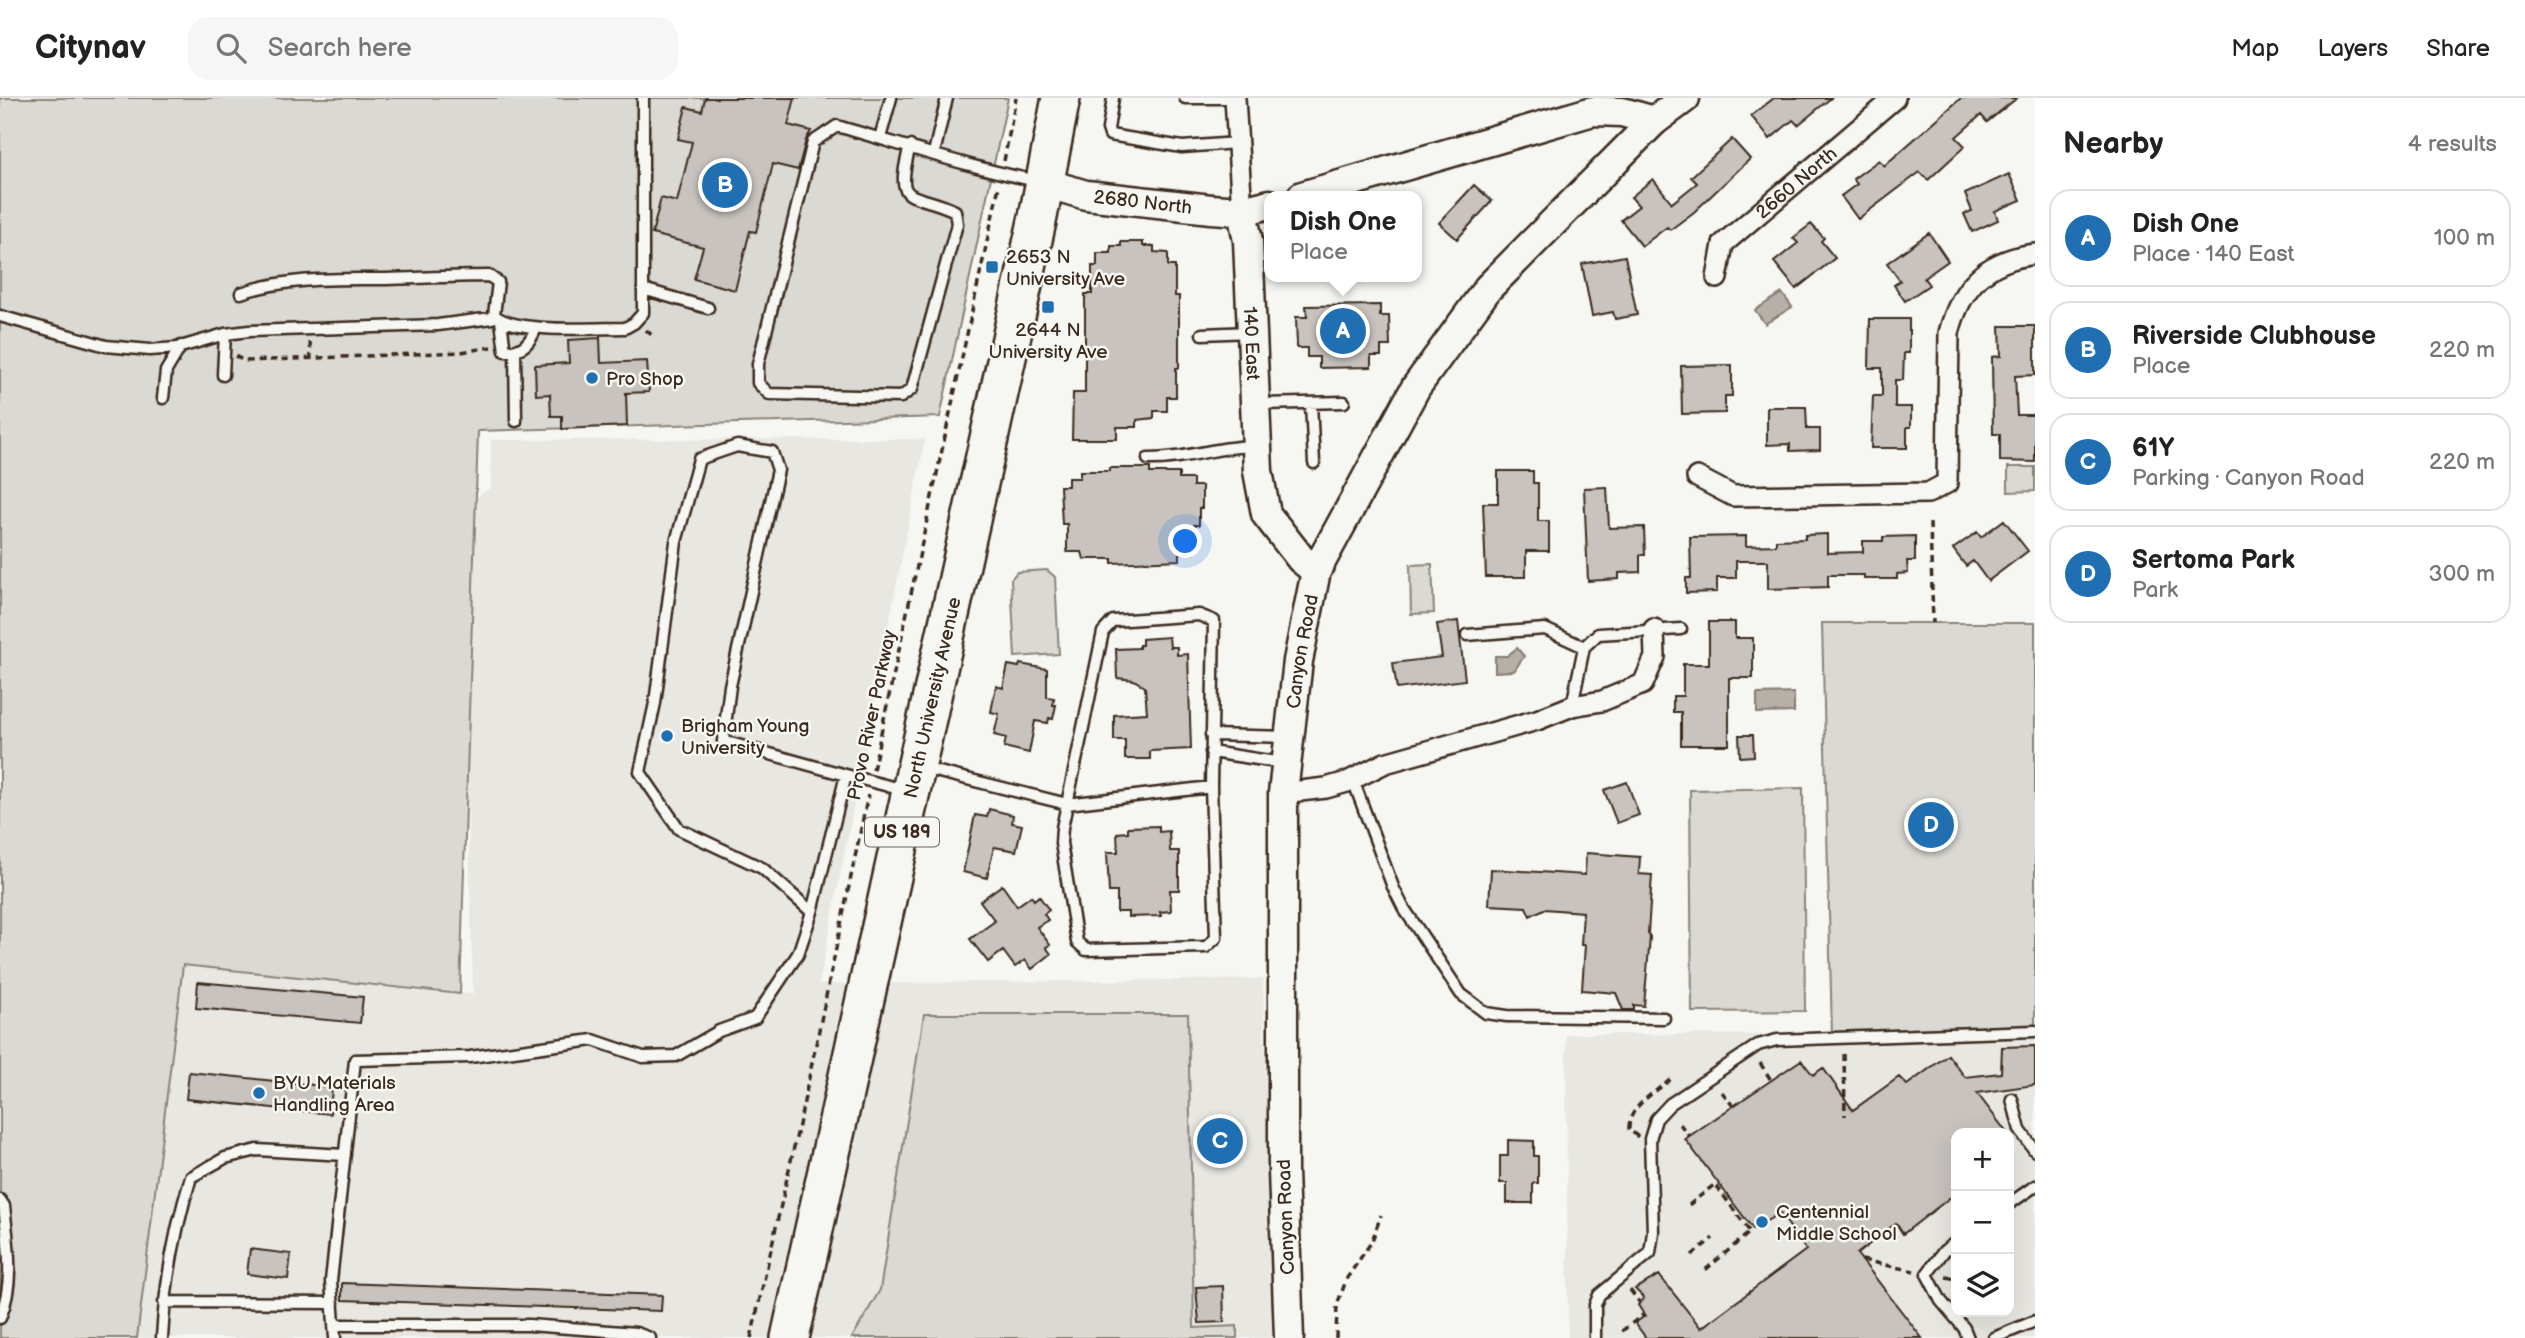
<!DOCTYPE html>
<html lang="en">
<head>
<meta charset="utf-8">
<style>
	body { margin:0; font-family:"Balsamiq Sans",sans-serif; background:#f6f6f6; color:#222 }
	.controls { position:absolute; right:21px; bottom:21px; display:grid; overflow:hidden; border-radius:14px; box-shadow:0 7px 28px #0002 }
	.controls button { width:63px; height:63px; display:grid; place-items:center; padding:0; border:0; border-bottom:2px solid #e0e0e0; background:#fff; color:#222; font:35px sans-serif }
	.you { position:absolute; left:1186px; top:444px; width:24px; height:24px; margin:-18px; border:5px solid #fff; border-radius:50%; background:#1a73e8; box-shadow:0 0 0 10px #1a73e833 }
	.badge { display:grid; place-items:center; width:46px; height:46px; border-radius:50%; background:#1f6fb2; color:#fff; font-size:23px; font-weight:700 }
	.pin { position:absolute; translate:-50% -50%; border:4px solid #fff; box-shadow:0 2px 7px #0006 }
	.popup { position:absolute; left:1264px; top:93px; width:158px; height:91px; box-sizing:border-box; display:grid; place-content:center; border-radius:14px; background:#fff; filter:drop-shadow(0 2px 5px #0005); font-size:23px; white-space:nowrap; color:#767676 }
	.popup b { font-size:26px; color:#222 }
	.popup::after { content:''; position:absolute; left:50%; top:100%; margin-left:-14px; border:14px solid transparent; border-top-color:#fff }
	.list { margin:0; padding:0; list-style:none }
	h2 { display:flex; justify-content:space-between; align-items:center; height:91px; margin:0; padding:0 28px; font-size:30px }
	h2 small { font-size:23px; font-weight:400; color:#767676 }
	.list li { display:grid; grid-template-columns:46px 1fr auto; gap:21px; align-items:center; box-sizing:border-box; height:98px; margin:0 14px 14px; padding:0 14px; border:2px solid #e0e0e0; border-radius:21px }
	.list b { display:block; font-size:26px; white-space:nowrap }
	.list p { margin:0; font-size:23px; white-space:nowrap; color:#767676 }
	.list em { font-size:23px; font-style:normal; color:#767676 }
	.icon { flex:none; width:38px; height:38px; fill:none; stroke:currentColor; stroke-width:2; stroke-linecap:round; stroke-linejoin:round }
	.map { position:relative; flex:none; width:2035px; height:1240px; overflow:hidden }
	header { display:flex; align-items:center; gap:42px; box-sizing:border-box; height:98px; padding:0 35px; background:#fff; border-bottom:2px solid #e0e0e0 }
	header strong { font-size:33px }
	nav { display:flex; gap:38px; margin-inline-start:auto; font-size:24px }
	.search { width:490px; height:63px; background:#f6f6f6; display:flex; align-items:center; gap:18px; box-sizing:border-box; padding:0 24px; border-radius:21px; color:#767676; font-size:26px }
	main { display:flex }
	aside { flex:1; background:#fff }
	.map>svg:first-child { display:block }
</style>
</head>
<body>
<header>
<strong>Citynav</strong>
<div class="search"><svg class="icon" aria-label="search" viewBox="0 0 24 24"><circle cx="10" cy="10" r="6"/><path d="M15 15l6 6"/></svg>Search here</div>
<nav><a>Map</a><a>Layers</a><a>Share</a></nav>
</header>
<main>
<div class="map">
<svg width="2035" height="1240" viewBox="0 0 2035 1240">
	<rect width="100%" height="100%" fill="#f6f6f2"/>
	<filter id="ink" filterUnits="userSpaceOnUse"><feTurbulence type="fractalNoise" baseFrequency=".0143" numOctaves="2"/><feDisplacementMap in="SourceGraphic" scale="14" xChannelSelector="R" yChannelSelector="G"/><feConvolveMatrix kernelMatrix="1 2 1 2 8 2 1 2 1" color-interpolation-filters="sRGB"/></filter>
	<g filter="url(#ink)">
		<path fill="#e8e7e2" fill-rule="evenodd" d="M925 341 819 886 1263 881 1272 1240H135L183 867 473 896 460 409 491 390V342Z
			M2035 929V1240H1568L1566 936 1832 937ZM1956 1035H2009V1214H1956Z"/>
		<path fill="#dad9d3" stroke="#8a8278" stroke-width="2" d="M0 0H1008L940 319 478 333 460 896 183 867 137 1240H0Z
			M2008 369H2035V393L2008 394Z
			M1432 466 1434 515 1411 516 1410 467Z
			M1047 472 1055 479 1059 556 1015 559 1011 481 1017 474Z
			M1822 525H2035V929L1832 937Z
			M1803 690 1805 913 1692 914 1690 692Z
			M924 916H1188L1194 1230 1237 1228V1240H852L880 1192Z"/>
		<path fill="#b6b0a9" stroke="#857a71" stroke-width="2" d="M1782 195 1792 209 1765 226 1755 212Z
			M1517 550 1524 558 1514 573 1495 574V558H1507Z
			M1794 595V614L1757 615V596Z"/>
		<path fill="#c8c3be" stroke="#3b2a1e" stroke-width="2" d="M705 0H795L788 27 811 33 806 42 798 72 773 66 756 134 750 133 735 192 694 181 703 149 652 136 661 100 677 104 692 44 678 41 686 9 702 13Z
			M1774 0H1831L1798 27 1793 22 1770 41 1751 18Z
			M1961 0H2017L1987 24 1981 17 1956 39 1965 48 1928 82 1920 74 1858 121 1841 98 1857 86 1853 81 1879 62 1884 68Z
			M1732 41 1750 61 1694 114 1670 132 1667 129 1642 148 1621 122 1639 108 1631 99 1653 81 1672 105 1697 85 1691 79Z
			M2009 76 2021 102 1995 113 1998 122 1972 134 1964 116 1972 113 1965 96Z
			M1474 87 1492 103 1457 141 1439 125Z
			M1811 126 1824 140 1821 143 1835 160 1796 191 1774 164 1798 145 1793 140Z
			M1929 135 1948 163 1924 180 1929 187 1905 203 1894 187 1900 183 1887 165Z
			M1121 144H1143V148H1154V154L1168 155V168H1175V198H1179V270H1176V299H1167V313H1154V320L1137 322V329H1117V341H1072L1073 295H1085V196H1092V168H1097V155H1111V148H1121Z
			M1625 158 1637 217 1615 221 1613 214 1592 218 1582 166Z
			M1380 207V218H1389L1390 248H1381V258H1371V269L1319 270V259H1307V250H1297L1296 219H1307L1306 208Z
			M1870 221H1909V255H1904L1903 282H1895V309H1911V329H1907V350H1871L1873 298H1882V270H1869Z
			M2000 228H2035V277L2015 278 2017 317H2035V364L2000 363V336H1993L1992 259 2001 258Z
			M600 240 601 265 647 263 649 294 626 295 627 328 562 331V318H551L550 296 536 297 535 267 569 265 568 242Z
			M1732 267V298H1725V315L1682 316 1681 268Z
			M1767 309H1806L1807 331H1820V352L1790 353V346L1767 347Z
			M1110 370H1150V375H1179V381H1193V388H1202V410H1199V427H1194V455H1180V462L1112 465V461H1084L1082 454H1067V426H1062L1060 388H1068V380H1080V373H1110Z
			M1498 373H1533V385H1538V423H1549V453H1526V479H1486L1483 405H1498Z
			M1607 389 1609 430 1644 429 1645 457H1640V474L1619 475V481L1588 483 1584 390Z
			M2004 422 2028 453 1988 483 1973 463 1966 468 1953 451 1977 434 1981 439Z
			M1827 436V455L1863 454V443H1883V439L1915 438V463H1907L1908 475 1897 476V481H1864V477H1828V489L1768 491V463H1736V480H1717V494L1686 495V480H1691L1690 439 1746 438V448L1776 447V442L1805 441V437Z
			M1458 523 1465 582 1397 591 1393 565 1442 559 1437 526Z
			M1709 524H1735V540H1753V580H1729V647H1681V614H1673V598H1683V566H1709Z
			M1169 539 1170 549H1177V557L1188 556 1191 651 1150 653V661H1125V642H1114V617L1147 615 1145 589 1134 582 1117 580 1116 551 1139 550V547H1142V541Z
			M1020 566 1047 571V599L1054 600 1053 607H1056L1053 621 1049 620 1048 625 1035 623 1029 655 1004 649 1006 640 994 637 999 616 991 614 996 588 1003 590 1008 567 1019 569Z
			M1739 637H1753L1754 658 1740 659Z
			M1627 684 1639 717 1617 725 1604 692Z
			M989 711 1013 717 1012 725 1022 727 1016 753 994 749 987 780 963 774 975 717 987 719Z
			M1159 728V734L1169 733 1170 753H1179V792H1170L1171 813 1160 814 1161 818 1128 819V814H1117V794H1109L1107 754H1118L1117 735 1128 734V729Z
			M1586 755 1640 759 1639 776 1652 777 1648 835 1650 839 1644 908 1634 907V912H1623L1616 895 1582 892 1585 847H1581L1583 814 1544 811 1530 818 1526 809 1489 807 1491 771 1585 777Z
			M1002 787 1017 808 1031 798 1034 802 1039 798 1049 812 1044 816 1048 822 1037 829 1050 847 1046 849 1051 856 1032 871 1025 862 1015 869 1003 853 988 864 970 841 995 823 980 803Z
			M198 884 363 899 360 925 196 910Z
			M2035 948V987L1977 995 2007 1035H1956V1095L1903 1136 1896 1125 1857 1156 1922 1240H1646L1635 1225 1645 1218 1638 1207 1644 1200 1635 1191 1659 1177 1701 1230 1806 1152 1780 1115 1753 1131 1685 1041 1801 962 1813 977 1823 970 1853 1012 1899 979 1907 987 1948 957 1965 979 2001 975 2002 949Z
			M189 974 332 989 330 1016 186 1001Z
			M1508 1042 1534 1043V1058H1538V1085H1533V1105H1507V1085H1500V1058H1508Z
			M250 1151 291 1156 288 1181 247 1176Z
			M342 1185 662 1197 661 1213 342 1202Z
			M1223 1188 1224 1224 1199 1225 1196 1189Z"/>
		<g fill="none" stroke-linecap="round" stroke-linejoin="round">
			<g stroke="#3b2a1e" stroke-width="15">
				<path id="lane" d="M1113 0 1108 31 1110 37 1182 49 1237 45
					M1185 0H1234
					M880 40 891 0
					M910 48C893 111 912 92 955 113L957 126 912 291 901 299 769 296 758 285V266L813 44 837 28C904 47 970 70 1038 83
					M934 55 947 0
					M643 191 708 210
					M241 195C289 179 337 181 386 181 421 180 455 178 489 178L498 184 494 217C515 236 595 230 625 230L634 225 643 215V0
					M0 218 106 248 150 252 177 250 225 236 249 233 438 227 492 220 494 217
					M501 223 505 253C522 254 530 245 536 230
					M1202 236 1251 234
					M515 253 516 323
					M223 277 225 236
					M163 300 166 273 181 248
					M1311 305 1314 365
					M1257 306 1344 304
					M1148 361C1185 362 1218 348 1254 348
					M1199 517 1214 523 1211 689 1216 840 1206 849 1086 852 1077 844 1061 745 1062 730 1103 534 1113 523Z
					M1467 537 1545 531 1584 549 1598 536 1681 531
					M1572 608 1584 549
					M1211 637 1288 639
					M1211 654 1283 665
					M923 670 1067 706 1211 689
					M846 677 904 692
					M1353 682 1393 789 1403 809 1461 896 1486 915 1507 918 1664 920
					M2012 1001 2020 1032 2035 1053
					M0 1102 4 1108C8 1146 15 1184 0 1220
					M2009 1106 2035 1088
					M1956 1144 1944 1153 1927 1176 1941 1203 1964 1230 1968 1240
					M164 1204 333 1205
					M334 1227H529L636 1235 650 1240
					M162 1240C165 1186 175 1131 191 1079L225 1060 257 1052 345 1057
					M335 1240 331 1183 355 962 470 959 593 942 643 959 676 958 719 933 755 920 798 856 812 814 846 677 723 643 730 588 778 372 772 354 737 348 699 361 676 444 655 605 640 674 679 731 762 770 812 814
					M1595 1240V1207L1599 1197 1650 1155 1653 1134 1650 1041 1656 1021 1670 1006 1758 947 1777 942 2035 933
					M1994 1240 2035 1223"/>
			</g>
			<g stroke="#3b2a1e" stroke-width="24">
				<g id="street">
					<path d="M1235 0 1242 113"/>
					<path id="s1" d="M1717 180 1723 146 1895 0"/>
					<path d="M1697 379 1733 398 1928 395 1947 385 1949 235C1961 188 1986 162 2035 156"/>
					<path d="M1283 695 1326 690 1347 684 1385 665 1537 622 1572 608 1602 603 1643 586 1655 559 1654 531"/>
				</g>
			</g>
			<g stroke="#3b2a1e" stroke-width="33">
				<g id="secondary">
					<path id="s2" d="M1045 85 1086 97 1211 111 1242 113 1270 106"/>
					<path d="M1302 98 1593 13 1622 14 1654 23"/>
					<path id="s3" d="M1242 113 1248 143 1258 373 1266 416 1301 461 1316 473"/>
					<path id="s4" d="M1289 1240 1283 1073V695L1298 563 1316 473 1416 289 1488 190 1654 23 1685 0"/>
				</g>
			</g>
			<g stroke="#3b2a1e" stroke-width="42">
				<g id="highway">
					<path id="s5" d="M790 1240 1038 119 1061 0"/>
				</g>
			</g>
			<path stroke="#3b2a1e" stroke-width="3.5" stroke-dasharray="7 5" stroke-linecap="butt" d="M1004 63 1016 0
				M646 232 655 240
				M310 244 311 259
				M235 258 244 263 461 254 492 249
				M1930 425 1933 525
				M873 672 999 88
				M1844 956 1845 1018
				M1760 965 1771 982
				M1722 994 1733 1008
				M1680 1026 1689 1038
				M1638 1039 1629 1031C1628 1008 1655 995 1671 981
				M1689 1107 1715 1086 1750 1134 1703 1174
				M1692 1157 1713 1140
				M1862 1162 1914 1173
				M1946 1179 1956 1181
				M1630 1192 1640 1205
				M1622 1233 1644 1216
				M751 1240 801 1018 868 697
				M1336 1240 1337 1207 1347 1180 1372 1143 1381 1117"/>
			<use href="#lane" stroke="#f6f6f2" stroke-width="10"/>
			<use href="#street" stroke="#f6f6f2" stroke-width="19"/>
			<use href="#secondary" stroke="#f6f6f2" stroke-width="28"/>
			<use href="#highway" stroke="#f6f6f2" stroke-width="37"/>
		</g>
	</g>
	<g fill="#1f6fb2" stroke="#f6f6f2" stroke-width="2.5">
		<rect x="985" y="162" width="14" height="14" rx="3.5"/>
		<rect x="1041" y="202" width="14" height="14" rx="3.5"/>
		<circle cx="592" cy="280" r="7"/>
		<circle cx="667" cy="638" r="7"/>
		<circle cx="259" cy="995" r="7"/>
		<circle cx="1762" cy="1124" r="7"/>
	</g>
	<g text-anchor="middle" stroke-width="5" stroke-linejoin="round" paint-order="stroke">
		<rect fill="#f6f6f2" stroke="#73675e" stroke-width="2" x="865" y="719.5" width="74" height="29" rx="5"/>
		<g font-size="18" font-weight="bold" fill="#3b2a1e">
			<text x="902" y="740">US 189</text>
		</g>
		<g font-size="19" fill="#3b2a1e" stroke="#f6f6f2">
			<text dy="7" stroke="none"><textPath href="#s1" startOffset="130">2660 North</textPath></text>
			<text dy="7" stroke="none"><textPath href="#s2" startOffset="100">2680 North</textPath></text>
			<text dy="7" stroke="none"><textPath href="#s3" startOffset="133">140 East</textPath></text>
			<text dy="7" stroke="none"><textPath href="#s4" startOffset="688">Canyon Road</textPath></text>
			<text dy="7" stroke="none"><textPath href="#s5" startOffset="656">North University Avenue</textPath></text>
			<text transform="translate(871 617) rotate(-78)" y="7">Provo River Parkway</text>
			<text transform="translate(1285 1119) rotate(-92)" y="7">Canyon Road</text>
		</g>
		<g font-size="19" fill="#3b2a1e" stroke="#f6f6f2" text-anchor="start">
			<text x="1006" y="165">2653 N<tspan x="1006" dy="22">University Ave</tspan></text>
			<text x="1048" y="238" text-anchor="middle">2644 N<tspan x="1048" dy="22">University Ave</tspan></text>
			<text x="606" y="287">Pro Shop</text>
			<text x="681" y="634">Brigham Young<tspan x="681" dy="22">University</tspan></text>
			<text x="273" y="991">BYU Materials<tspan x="273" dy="22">Handling Area</tspan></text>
			<text x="1776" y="1120">Centennial<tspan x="1776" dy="22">Middle School</tspan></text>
		</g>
	</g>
</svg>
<div class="controls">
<button>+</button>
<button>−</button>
<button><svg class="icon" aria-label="layers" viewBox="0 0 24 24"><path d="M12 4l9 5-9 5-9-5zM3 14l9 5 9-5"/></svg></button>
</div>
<div class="you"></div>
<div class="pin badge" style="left:1343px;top:233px">A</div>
<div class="popup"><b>Dish One</b>Place</div>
<div class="pin badge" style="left:725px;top:87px">B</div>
<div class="pin badge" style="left:1220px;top:1043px">C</div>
<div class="pin badge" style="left:1931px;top:727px">D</div>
</div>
<aside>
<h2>Nearby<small>4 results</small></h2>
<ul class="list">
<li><span class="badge">A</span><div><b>Dish One</b><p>Place · 140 East</p></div><em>100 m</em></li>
<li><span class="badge">B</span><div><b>Riverside Clubhouse</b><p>Place</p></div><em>220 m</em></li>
<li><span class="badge">C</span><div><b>61Y</b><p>Parking · Canyon Road</p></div><em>220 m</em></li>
<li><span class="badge">D</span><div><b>Sertoma Park</b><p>Park</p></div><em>300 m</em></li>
</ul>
</aside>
</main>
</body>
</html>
